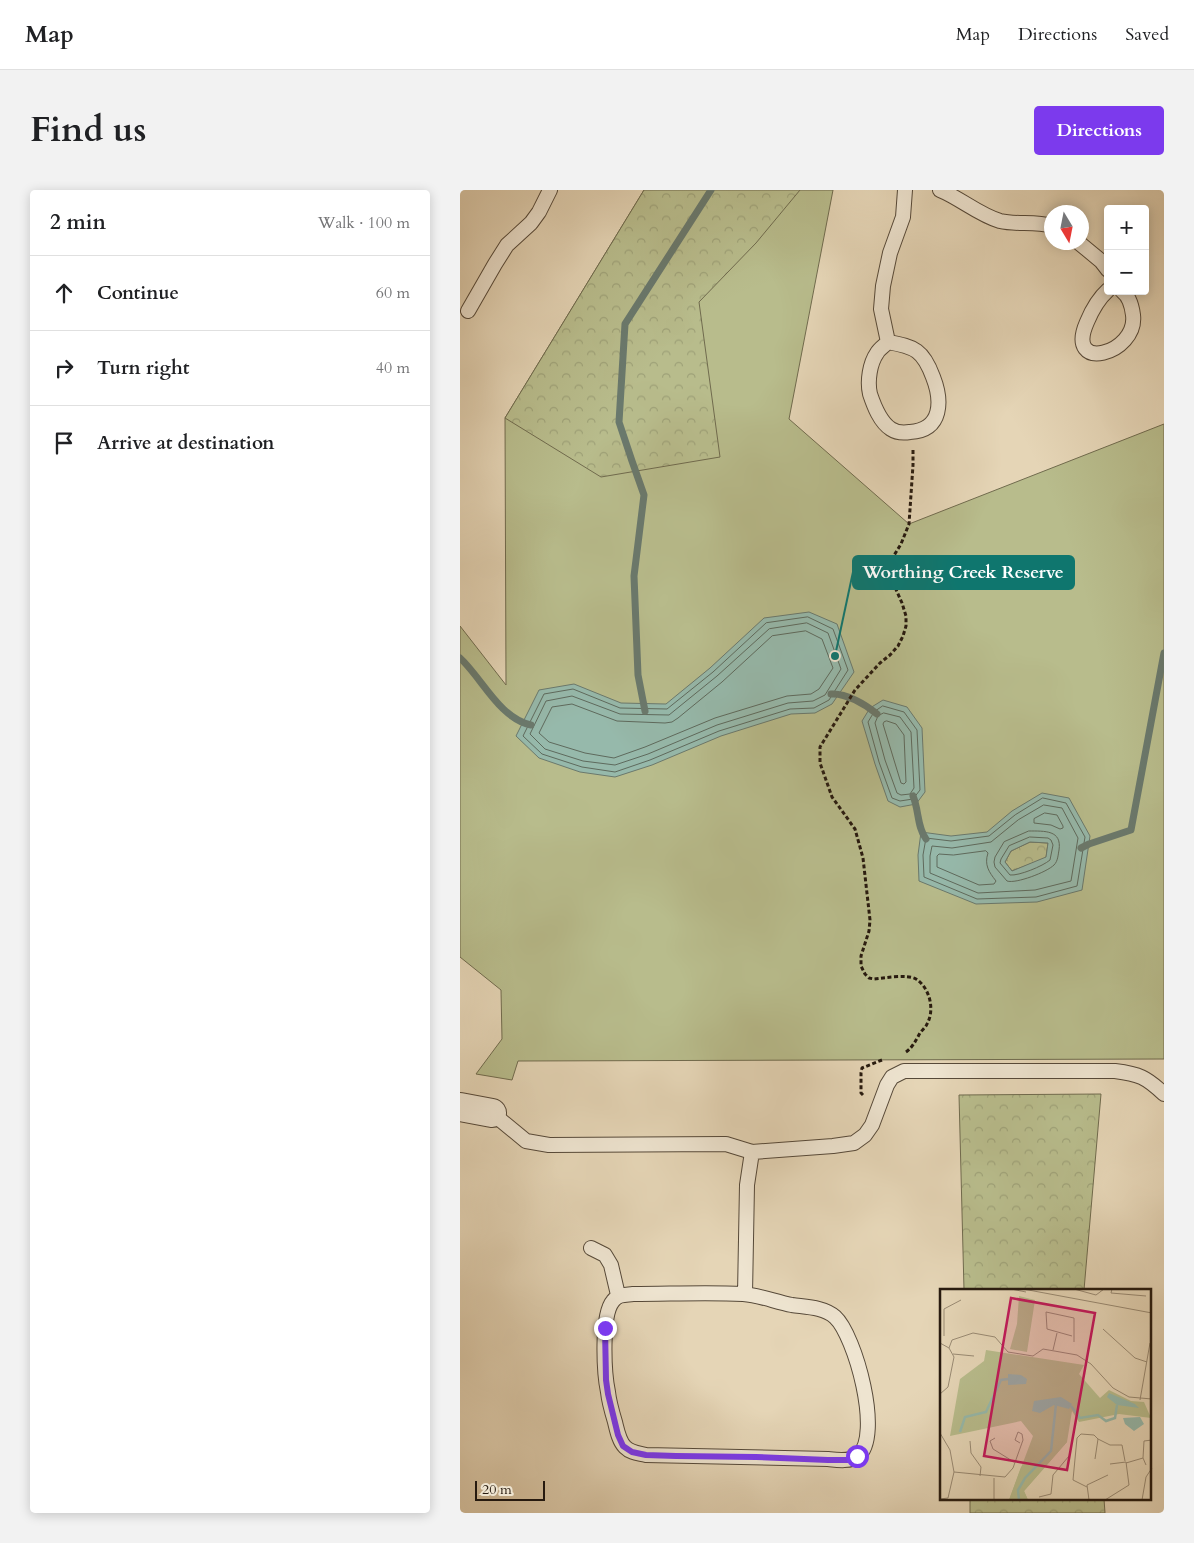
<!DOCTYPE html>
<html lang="en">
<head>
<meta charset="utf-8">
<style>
	body { margin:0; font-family:Cardo,serif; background:#f2f2f2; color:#202124 }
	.controls { position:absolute; right:15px; top:15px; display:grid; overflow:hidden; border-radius:5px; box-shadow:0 2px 12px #0003 }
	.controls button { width:45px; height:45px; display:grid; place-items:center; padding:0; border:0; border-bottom:1px solid #e0e0e0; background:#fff; color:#202124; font:25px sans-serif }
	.compass { position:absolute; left:584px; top:15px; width:45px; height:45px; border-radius:50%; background:#fff; box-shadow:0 2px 12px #0003; rotate:170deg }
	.scale { position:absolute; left:15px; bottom:12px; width:70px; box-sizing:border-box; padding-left:5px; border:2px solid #271a0f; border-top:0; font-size:14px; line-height:18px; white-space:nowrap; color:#271a0f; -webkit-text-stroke:4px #eee4d0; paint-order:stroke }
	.stop { position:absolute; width:15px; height:15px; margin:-11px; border:4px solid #7c3aed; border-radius:50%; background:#fff }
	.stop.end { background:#7c3aed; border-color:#fff; box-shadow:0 1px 5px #0008 }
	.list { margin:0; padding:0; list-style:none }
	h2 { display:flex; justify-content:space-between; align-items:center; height:65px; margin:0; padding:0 20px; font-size:21px }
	h2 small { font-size:16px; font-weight:400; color:#757577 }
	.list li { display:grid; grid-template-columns:32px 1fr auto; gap:15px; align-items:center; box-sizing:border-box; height:75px; padding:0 20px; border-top:1px solid #e0e0e0 }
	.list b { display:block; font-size:19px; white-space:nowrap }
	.list em { font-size:16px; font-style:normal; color:#757577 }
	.icon { flex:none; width:28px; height:28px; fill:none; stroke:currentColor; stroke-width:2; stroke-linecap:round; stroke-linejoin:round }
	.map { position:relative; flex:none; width:704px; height:1323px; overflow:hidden; border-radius:5px }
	header { display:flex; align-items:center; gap:30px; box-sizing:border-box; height:70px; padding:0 25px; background:#fff; border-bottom:1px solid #e0e0e0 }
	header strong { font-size:24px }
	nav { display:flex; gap:28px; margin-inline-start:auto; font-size:18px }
	.intro { display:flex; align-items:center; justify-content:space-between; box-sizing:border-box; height:120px; padding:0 30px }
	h1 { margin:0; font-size:35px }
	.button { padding:12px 22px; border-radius:5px; background:#7c3aed; color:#fff; font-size:18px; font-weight:700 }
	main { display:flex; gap:30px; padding:0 30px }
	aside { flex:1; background:#fff; border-radius:5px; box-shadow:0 2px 12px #0003 }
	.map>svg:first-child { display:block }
</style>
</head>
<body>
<header>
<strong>Map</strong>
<nav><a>Map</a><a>Directions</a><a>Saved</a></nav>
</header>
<div class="intro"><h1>Find us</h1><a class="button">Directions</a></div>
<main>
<aside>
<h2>2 min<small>Walk · 100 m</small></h2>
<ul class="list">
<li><svg class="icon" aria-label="ahead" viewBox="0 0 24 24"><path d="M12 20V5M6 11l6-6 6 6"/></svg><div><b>Continue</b></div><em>60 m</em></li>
<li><svg class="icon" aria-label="right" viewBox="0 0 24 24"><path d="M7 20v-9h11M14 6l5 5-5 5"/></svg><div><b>Turn right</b></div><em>40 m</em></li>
<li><svg class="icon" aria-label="arrive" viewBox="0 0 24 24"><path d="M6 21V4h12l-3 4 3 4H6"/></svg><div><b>Arrive at destination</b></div></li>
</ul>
</aside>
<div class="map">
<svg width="704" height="1323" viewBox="0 0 704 1323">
	<defs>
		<pattern id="forest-crowns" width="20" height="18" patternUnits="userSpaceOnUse" patternTransform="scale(1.25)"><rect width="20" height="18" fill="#b8bc8c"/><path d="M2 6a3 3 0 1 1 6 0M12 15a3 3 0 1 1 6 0" fill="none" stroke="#9ea178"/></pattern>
	</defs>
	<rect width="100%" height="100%" fill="#e5d5b6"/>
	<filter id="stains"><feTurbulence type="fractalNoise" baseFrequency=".004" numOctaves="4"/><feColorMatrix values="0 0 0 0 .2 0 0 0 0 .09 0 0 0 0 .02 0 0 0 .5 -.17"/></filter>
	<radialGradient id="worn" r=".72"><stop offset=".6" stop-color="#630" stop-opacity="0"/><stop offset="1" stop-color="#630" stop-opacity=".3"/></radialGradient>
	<path fill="#b8bc8c" stroke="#706b4e" d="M184 0H373L329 229 449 334 704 234V869L58 871 52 890 16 884 42 849 41 800 0 767V436L46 495 45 228Z"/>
	<path fill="url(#forest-crowns)" stroke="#706b4e" d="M184 0H340L296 53 239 112 260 267 141 287 45 228Z
		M570 652 588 653 586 668 552 681 545 672 551 661Z
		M641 904 624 1100H504L499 905Z
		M510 1309H644L645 1323H510Z"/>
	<path fill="#96b9ab" stroke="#6a796d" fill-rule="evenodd" d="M349 422 377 434 394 482 372 514 355 523 331 524 261 546 192 575 155 587 120 582 79 568 56 546 79 500 114 494 161 513 206 514 250 478 304 428Z
		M423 510 447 517 462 538 465 602 456 614 440 617 428 611 415 574 402 531 410 518Z
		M582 603 609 608 630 646 622 700 577 712 516 714 459 691 458 665 461 642 491 646 527 642 552 621ZM570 652 588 653 586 667 552 681 545 672 551 661Z"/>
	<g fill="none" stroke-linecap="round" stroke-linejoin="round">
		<path stroke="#5e6a5d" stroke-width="1" d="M348 427 373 439 388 480 369 510 354 518 330 519 259 541 190 570 155 582 122 577 82 564 63 546 84 504 113 499 160 518 207 519 253 482 306 433Z
			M347 433 368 443 381 479 365 505 353 511 328 513 257 535 188 564 155 575 123 571 85 559 70 544 86 511 112 506 160 524 209 525 257 486 309 439Z
			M346 441 362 449 373 478 359 499 351 504 327 506 255 528 185 557 154 568 125 563 89 552 79 543 92 517 112 514 157 531 205 533 212 532 218 528 262 492 312 446Z
			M423 516 444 522 457 540 460 600 453 609 440 611 432 608 419 572 408 532 414 522Z
			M424 523 440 527 451 542 454 598 450 604 441 605 437 603 425 570 415 533 418 526Z
			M427 531 436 534 444 545 446 592 444 594 441 593 423 534 424 532Z
			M583 608 606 613 625 647 617 696 576 707 517 709 464 687 463 665 466 648 491 651 529 646 555 625Z
			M584 615 602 618 618 648 611 691 575 700 518 703 470 683V666L472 656 492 658 531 652 558 630Z
			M585 623 597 625 603 636V638L600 639 591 635 574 633V629Z
			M569 641C585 641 602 640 599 660 598 665 598 671 594 675 587 682 556 694 547 691L535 677 534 672 535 667 544 652Z
			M570 647 588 648 591 650 593 655 590 670C583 676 559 686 550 685L540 673 541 669 549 656Z
			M526 661 528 663C524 675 529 682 536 691L534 694 519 695 477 677V666L479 664 493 665Z"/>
		<path stroke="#6a796d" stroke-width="7" d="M0 468C22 488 39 528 71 535
			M371 504C386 503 405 514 417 524
			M185 521 178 485 174 386 184 305 172 271 159 232 165 134 251 0
			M453 606C459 620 457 637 466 649
			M621 658 629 654 671 640 704 463"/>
		<g stroke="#564939" stroke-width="16">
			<path id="service" d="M480 0C500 8 519 25 540 31 557 35 575 31 592 36
				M618 52 641 71 648 80
				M648 100C638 109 632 120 627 132 604 184 678 164 673 125 672 117 669 106 662 101
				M8 121 35 74 47 55 71 33 79 22 90 0
				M428 152C455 157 463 160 473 187 482 210 483 240 450 242 444 243 437 243 431 239 420 232 414 216 410 204 407 191 410 173 417 163 419 159 425 155 428 152Z
				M428 152 421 119 423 96 430 63 443 27 445 0
				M32 923 66 951 89 955 266 954 292 962 373 956 394 953 405 945 412 935 427 895 432 887 444 881H655C679 884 686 887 704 904
				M131 1058 145 1065 151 1075 158 1105
				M173 1104C210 1104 247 1102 283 1104 299 1105 316 1112 332 1115 345 1117 364 1117 375 1127 395 1145 423 1246 398 1266 390 1272 377 1270 368 1269L186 1265C178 1263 171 1263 165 1257 159 1251 157 1240 155 1232 152 1222 149 1212 148 1202 144 1183 141 1125 153 1111 158 1104 165 1105 173 1104Z
				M285 1104 287 995 292 962"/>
		</g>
		<g stroke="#564939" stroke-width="30">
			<path id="minor" d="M0 917 32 923"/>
		</g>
		<path stroke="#271a0f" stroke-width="3" stroke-dasharray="4 2.5" stroke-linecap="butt" d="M446 862C453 857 456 850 460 843 462 840 466 837 467 834 475 820 470 798 456 789 447 784 424 788 414 789L409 788 405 784 401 776V766L409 741 410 730 403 668 395 639 372 607 360 573V557L395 500 420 473 430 465 438 456 443 446 446 436V426L442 413 434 395 430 375 433 367 441 354 449 334 453 275V260
			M403 905 401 903V883L402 878 422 870"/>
		<use href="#service" stroke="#eee4d0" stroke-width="14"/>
		<use href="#minor" stroke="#eee4d0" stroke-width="28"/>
	</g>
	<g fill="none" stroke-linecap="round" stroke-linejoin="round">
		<path stroke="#7c3aed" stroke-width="6" d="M145 1138 146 1190 148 1204 158 1245 163 1256 172 1262 186 1265 216 1266 296 1267 368 1270H388L397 1266"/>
	</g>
	<g transform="translate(480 1099)">
		<rect width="211" height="211" fill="#e5d5b6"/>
		<path d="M46 61 144 76 139 85 160 109 169 101 191 112 204 113 211 129 179 125 139 133 132 122 127 153 84 202 88 211H69L93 147 81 132 10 147 20 90 44 72Z" fill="#b8bc8c"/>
		<path d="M79 7 95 11 87 63 70 60 77 35ZM102 144H117L127 153 84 202 88 211H69L81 178 101 163Z" fill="#b8bc8c"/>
		<path d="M68 85 81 86 87 90 86 95 68 96ZM169 104 195 115 199 119 177 116 167 108ZM121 108 132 115 129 120 114 116 100 124 92 122 94 112ZM200 128 204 135 194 142 185 135 183 129Z" fill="#96b9ab"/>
		<path fill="none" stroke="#96b9ab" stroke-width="2.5" d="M131 117 140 129 158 126 166 132 175 129 177 116M20 143 25 128 46 123 61 91 68 90M79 211 78 201 85 189 111 162 116 115"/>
		<path fill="none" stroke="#998a73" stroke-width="1" d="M71 0 86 3M83 0 212 24M134 0 156 6 164 0M172 0 171 4 206 7M163 40 195 69 207 73M4 47V20L21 11M132 47 107 40 106 23 134 29V53M0 54 9 59 14 68 8 98 0 105M9 59 12 51 33 44 55 48 68 63 93 67 103 60 137 66 151 75 173 99 189 108 212 110M113 61 117 44M13 65 34 67M200 111 210 54M0 144 10 161 14 183M55 149 50 152 53 160 74 173M30 152 31 164 41 178 40 187M203 169 204 152 212 151M155 170 158 150 170 156H182L185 172M186 174 203 169 206 176M14 183 65 188 73 179 83 151 82 145 78 143 75 151 80 154M147 198 133 191 137 149 141 145 154 146 158 150M99 208 111 205 113 186 129 167M0 210 8 209 14 183M54 211V189M149 211 147 196 168 186M165 211 189 196 186 173 170 175M202 211 206 188 212 179"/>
		<path fill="#c2185b" fill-opacity="0.15" stroke="#c2185b" stroke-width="2.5" d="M71 9 155 24 127 181 44 167Z"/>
		<rect width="211" height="211" fill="none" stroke="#271a0f" stroke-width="2.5"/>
	</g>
	<path fill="none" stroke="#0f766e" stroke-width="2" d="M375 466L393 382"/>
	<circle fill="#0f766e" stroke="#eee4d0" stroke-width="2" cx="375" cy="466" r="5"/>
	<rect fill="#0f766e" stroke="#0f766e" stroke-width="2" x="393" y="366" width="221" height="33" rx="5"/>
	<g font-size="18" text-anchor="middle" font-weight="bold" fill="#fff">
		<text x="503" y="388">Worthing Creek Reserve</text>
	</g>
	<rect width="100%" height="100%" filter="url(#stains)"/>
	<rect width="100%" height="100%" fill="url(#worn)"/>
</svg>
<div class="controls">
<button>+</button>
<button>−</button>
</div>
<svg class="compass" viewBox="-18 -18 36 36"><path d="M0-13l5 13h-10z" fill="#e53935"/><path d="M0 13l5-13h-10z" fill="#757577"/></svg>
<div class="scale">20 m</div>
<div class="stop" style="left:397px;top:1266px"></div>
<div class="stop end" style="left:145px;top:1138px"></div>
</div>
</main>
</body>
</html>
